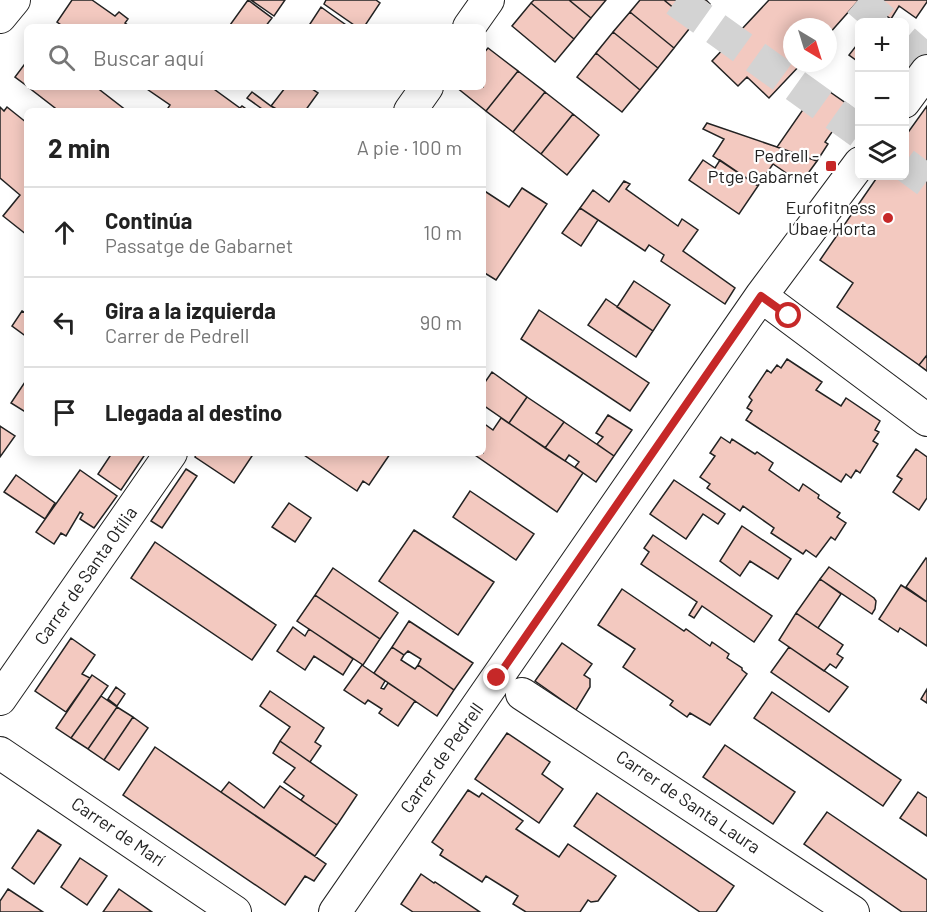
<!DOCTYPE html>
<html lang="es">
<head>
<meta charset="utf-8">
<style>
	body { margin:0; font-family:Barlow,sans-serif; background:#f2f2f2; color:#222 }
	.controls { position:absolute; right:18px; top:18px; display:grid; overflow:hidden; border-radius:9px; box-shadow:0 3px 15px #0003 }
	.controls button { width:54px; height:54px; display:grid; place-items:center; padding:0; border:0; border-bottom:2px solid #e0e0e0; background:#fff; color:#222; font:30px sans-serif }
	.compass { position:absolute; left:783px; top:18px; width:54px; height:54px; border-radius:50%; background:#fff; box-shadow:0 3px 15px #0003; rotate:142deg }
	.stop { position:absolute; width:18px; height:18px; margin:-14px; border:4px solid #c62828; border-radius:50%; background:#fff }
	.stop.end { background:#c62828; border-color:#fff; box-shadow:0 2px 6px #0008 }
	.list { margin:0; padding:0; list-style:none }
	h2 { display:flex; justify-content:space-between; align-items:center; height:78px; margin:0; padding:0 24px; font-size:26px }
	h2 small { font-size:20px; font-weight:400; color:#767676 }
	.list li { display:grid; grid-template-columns:39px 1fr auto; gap:18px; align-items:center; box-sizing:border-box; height:90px; padding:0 24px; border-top:2px solid #e0e0e0 }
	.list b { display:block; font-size:22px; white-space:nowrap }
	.list p { margin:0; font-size:20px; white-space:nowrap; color:#767676 }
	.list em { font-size:20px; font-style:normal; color:#767676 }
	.icon { flex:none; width:33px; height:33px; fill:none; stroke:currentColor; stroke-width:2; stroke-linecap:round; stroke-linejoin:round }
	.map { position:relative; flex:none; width:927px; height:912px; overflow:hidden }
	.search { position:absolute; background:#fff; box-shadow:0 3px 15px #0003; left:24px; top:24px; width:462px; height:66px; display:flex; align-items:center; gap:15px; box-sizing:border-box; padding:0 21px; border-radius:9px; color:#767676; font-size:22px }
	.panel { position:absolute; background:#fff; box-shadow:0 3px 15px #0003; left:24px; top:108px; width:462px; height:348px; border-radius:9px }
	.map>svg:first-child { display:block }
</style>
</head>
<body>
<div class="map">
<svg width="927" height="912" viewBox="0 0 927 912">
	<rect width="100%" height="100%" fill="#fff"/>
	<path fill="#f3c9c0" stroke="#222" stroke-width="1.5" d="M72 0H92L115 16 119 12 128 19 125 23 131 27H64L57 22Z
		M248 0 272 18 265 27H233L230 25Z
		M251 0H285L274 16Z
		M326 0H376L380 3 364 27H357L324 4Z
		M534 0H569L591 18 574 39 531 3Z
		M569 0H606L591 18Z
		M640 0H664L693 24 674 48 630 12Z
		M664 0H706L710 4 693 24Z
		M769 0H859L828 35V27H792V63H802L769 98 747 77 738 86 712 61Z
		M881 0H927V2L916 18 899 6 891 19 875 8Z
		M531 3 574 39 555 62 512 26Z
		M321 7 332 15 349 27H308Z
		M630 12 674 48 658 68 613 32Z
		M613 32 658 68 640 90 596 53Z
		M860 41V63L849 55Z
		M488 48 518 71 486 111 456 87H483V54Z
		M596 53 640 90 622 112 577 77Z
		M27 61V86L15 77Z
		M518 71 545 92 513 132 486 111Z
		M820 85 850 106 825 142 828 144 817 161 777 147Z
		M28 87H96L127 111H59Z
		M144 87H211L240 108 242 106 249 111H172L168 108 170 105Z
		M283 87H309L318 93 305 111H280L271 106 285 88Z
		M252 92 271 106 280 111H265L247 98Z
		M545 92 573 114 541 154 513 132Z
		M927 106V355L919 365 837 307 853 283 820 260 878 176H904V138Z
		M0 107 4 111 7 107 27 123V235L3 216 20 195 0 178Z
		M573 114 599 135 567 175 541 154Z
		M707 123 777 147 817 161 801 183 773 164 758 186 713 156 724 139 703 129Z
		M703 160 715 168 720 160 758 186 739 214 689 180Z
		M624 181 630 184 626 189 678 226 682 219 698 230 683 251 735 288 725 304 661 261 664 255 649 245 645 251 580 208 593 190 609 202Z
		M522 188 547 204 496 280 483 272V190L509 207Z
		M580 208 598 220 581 246 562 233Z
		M634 281 670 305 653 331 617 307Z
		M606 299 653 331 636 357 588 325Z
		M539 310 649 383 630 411 521 339Z
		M22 311 27 314V337L12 326Z
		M927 355V371L919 365Z
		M787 359 822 382 816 390 841 406 846 398 880 421 875 430 879 432 873 441 878 444 860 473 856 470 851 478 846 474 841 482 746 420 752 411 747 408 752 400 749 397 767 370 771 373 777 365 781 368Z
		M492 372 527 397 509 423 483 405V385Z
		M27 379V413L11 403Z
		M527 397 564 422 545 448 509 423Z
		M608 415 632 430 614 456 597 444 603 437 596 433Z
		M501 418 583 473 557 512 472 453H483V423L493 430Z
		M564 422 614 456 596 482 575 467 579 462 569 455 565 461 545 448Z
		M0 426 15 436 0 457Z
		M721 437 730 443 732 439 755 454 757 452 773 463 769 470 799 491 803 484 819 495 818 498 840 513 837 517 846 523 835 540 831 537 816 557 806 550 803 554 771 533 774 528 743 506 740 511 707 488 710 484 700 477 715 456 710 453Z
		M916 449 927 457V498L919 510 893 492 902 479 897 476Z
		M112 453H146L121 490 98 474Z
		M197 453H254L234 483 195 457Z
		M301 453H388L390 454 369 485 363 481 357 491Z
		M186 469 197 476 162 528 151 521Z
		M80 470 117 496 94 528 80 519 83 514 80 512 66 536 61 533 54 544 36 532Z
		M16 475 55 503 45 519 4 492Z
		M674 480 725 514 718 524 703 514 686 539 650 514Z
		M470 491 534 534 516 560 453 517Z
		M289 503 311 518 295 542 272 527Z
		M742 526 791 559 778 579 750 561 740 576 720 561Z
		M414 530 494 582 458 635 379 581Z
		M653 535 772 616 754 642 702 606 694 618 689 615 697 602 641 564 649 552 644 548Z
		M155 542 276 625 252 660 131 578Z
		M926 558 927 559V602L906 587Z
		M829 567 874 598 876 601 875 609 872 614 820 579Z
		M333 568 398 613 380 639 315 595Z
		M820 579 841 594 818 628 796 613Z
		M901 585 927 602V646L900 628 898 632 879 619Z
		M622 589 684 631 686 629 710 646 712 642 729 654 727 658 742 668V670L747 674 710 725 690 713 687 717 670 705 673 701 623 667 635 649 598 625Z
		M315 595 380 639 363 665 297 621Z
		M796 613 843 645 837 654 843 658 836 668 830 664 824 671 779 640Z
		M409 621 473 663 454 690 418 665 421 659 408 651 404 655 392 647Z
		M293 627 305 636 309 629 353 659 343 675 314 656 305 670 277 651Z
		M71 638 95 655 82 674 90 678 66 712 35 691Z
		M562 643 592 664 584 675 590 679V687L576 710 535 681Z
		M392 647 404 655 401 660 415 669 418 665 454 690 437 716 374 673Z
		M789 647 848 687 829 712 771 672Z
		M362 665 385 681 381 688 384 689 388 683 415 701 398 726 379 713 382 709 368 700 365 704 344 690Z
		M92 675 108 686 71 738 56 728Z
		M116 687 125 694 117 706 108 699Z
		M927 689V703L921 699Z
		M270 691 324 728 315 742 321 746 310 762 280 741 290 727 260 706Z
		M772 692 901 780 883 806 754 718Z
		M101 696 117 707 88 749 71 738Z
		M117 707 133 717 104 760 88 749Z
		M133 717 148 728 119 770 104 760Z
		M507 733 550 762 542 774 563 789 539 823 475 779Z
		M280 741 357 795 337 825 301 800 304 796 284 782 295 768 273 753Z
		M725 745 795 792 773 824 703 777Z
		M155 747 326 864 314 881 305 876 285 905 123 795Z
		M229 782 264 808 280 786 337 825 315 856 221 792Z
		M468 790 479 797 482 793 523 821 516 829 559 857 568 844 616 876 598 901 591 902 588 900 580 912H526L513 904 518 896 486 876 482 882 440 855 443 850 432 842Z
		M918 792 927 798V836L900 818Z
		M597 793 734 886 716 912H700L574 826Z
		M827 812 927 880V912H902L804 844Z
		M38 830 61 845 34 884 12 868Z
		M80 858 107 876 87 905 61 887Z
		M421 874 434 883 435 882 480 912H413L401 904Z
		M8 889 43 912H0V901Z
		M119 889 152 912H103Z"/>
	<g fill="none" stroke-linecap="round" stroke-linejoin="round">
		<path stroke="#d3d3d3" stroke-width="33" stroke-dasharray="33 16" stroke-linecap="butt" d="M676 0 860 132
			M858 0 884 22
			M904 41 927 61
			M904 164 927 181"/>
		<g stroke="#222" stroke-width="34">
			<path id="street" d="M0 17 14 0
				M469 27 488 0
				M904 102 927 71
				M410 111 427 87
				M761 296 927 420
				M522 694 853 912
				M0 699 171 453
				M0 753 235 912
				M335 912 761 296 860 163"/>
		</g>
		<use href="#street" stroke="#fff" stroke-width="32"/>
	</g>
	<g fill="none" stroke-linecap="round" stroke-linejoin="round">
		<path stroke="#c62828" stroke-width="8" d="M497 678 761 296 789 316"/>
	</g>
	<g fill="#c62828" stroke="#fff" stroke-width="2">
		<rect x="825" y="160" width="12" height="12" rx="3"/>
		<circle cx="888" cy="218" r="6"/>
	</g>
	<g text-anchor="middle" stroke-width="4.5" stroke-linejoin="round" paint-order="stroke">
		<g font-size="18" fill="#222" stroke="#fff" text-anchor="end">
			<text x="819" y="162">Pedrell -<tspan x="819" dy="21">Ptge Gabarnet</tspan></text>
			<text x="876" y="214">Eurofitness<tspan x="876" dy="21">Ubae Horta</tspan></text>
		</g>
		<g font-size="18" fill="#222" stroke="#fff">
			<text transform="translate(86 576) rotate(-55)" y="6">Carrer de Santa Otília</text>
			<text transform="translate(442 758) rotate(-55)" y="6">Carrer de Pedrell</text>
			<text transform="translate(688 802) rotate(34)" y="6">Carrer de Santa Laura</text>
			<text transform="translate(118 832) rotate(34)" y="6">Carrer de Marí</text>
		</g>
	</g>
</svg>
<div class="controls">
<button>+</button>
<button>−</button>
<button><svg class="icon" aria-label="layers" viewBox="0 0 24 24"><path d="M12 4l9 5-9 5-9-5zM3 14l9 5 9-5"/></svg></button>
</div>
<svg class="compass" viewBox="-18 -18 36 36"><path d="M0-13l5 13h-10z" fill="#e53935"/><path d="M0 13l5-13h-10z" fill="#767676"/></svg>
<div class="stop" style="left:789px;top:316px"></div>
<div class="stop end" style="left:497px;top:678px"></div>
<div class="search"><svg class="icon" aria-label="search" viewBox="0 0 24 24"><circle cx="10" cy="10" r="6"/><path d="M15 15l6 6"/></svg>Buscar aquí</div>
<section class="panel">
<h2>2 min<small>A pie · 100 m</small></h2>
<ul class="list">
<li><svg class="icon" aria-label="ahead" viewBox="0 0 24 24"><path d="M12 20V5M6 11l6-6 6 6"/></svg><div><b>Continúa</b><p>Passatge de Gabarnet</p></div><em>10 m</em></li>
<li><svg class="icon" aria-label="left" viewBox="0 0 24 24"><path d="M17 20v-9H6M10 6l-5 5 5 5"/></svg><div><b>Gira a la izquierda</b><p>Carrer de Pedrell</p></div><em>90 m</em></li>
<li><svg class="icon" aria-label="arrive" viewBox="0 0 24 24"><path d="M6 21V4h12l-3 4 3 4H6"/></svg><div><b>Llegada al destino</b></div></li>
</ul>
</section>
</div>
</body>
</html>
